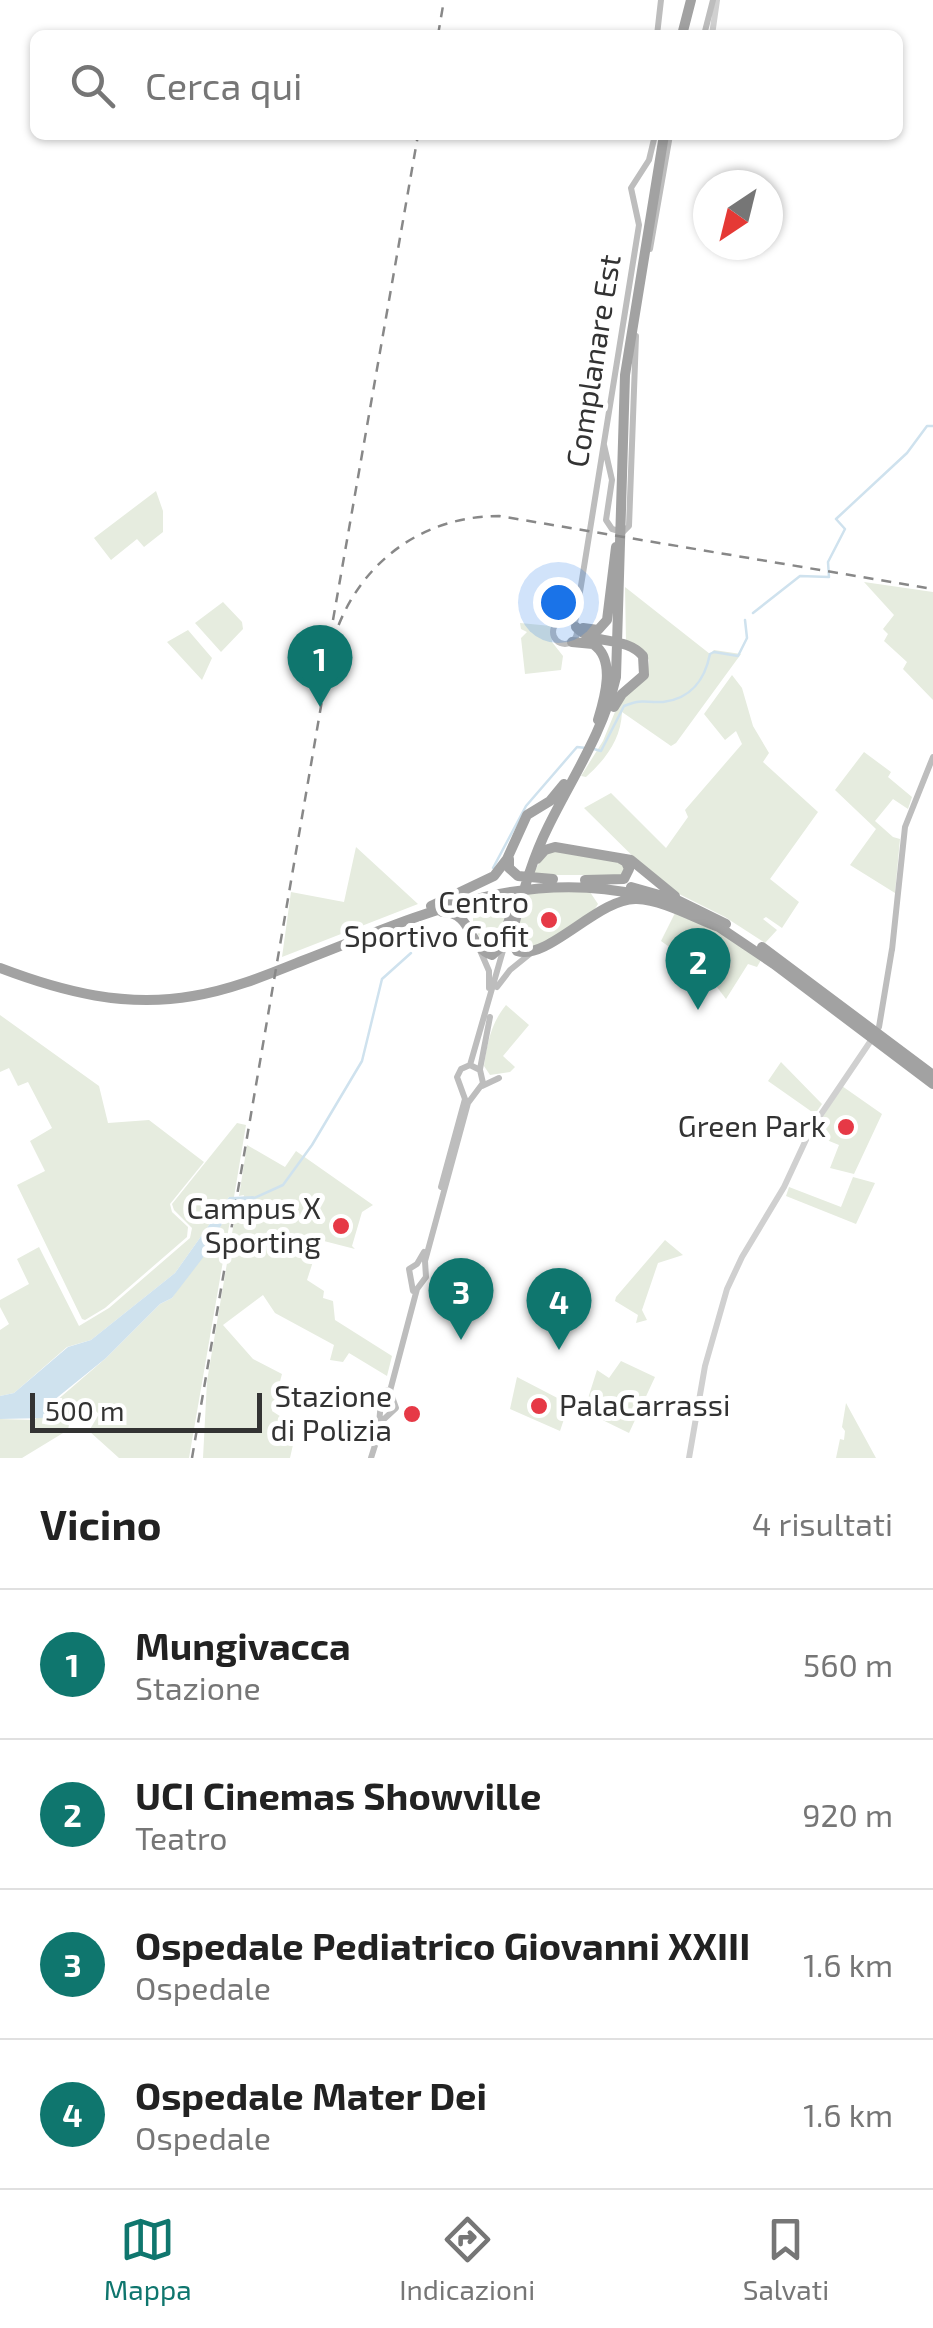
<!DOCTYPE html>
<html lang="it">
<head>
<meta charset="utf-8">
<style>
	body { margin:0; font-family:"Exo 2",sans-serif; background:#f2f2f2; color:#222 }
	.compass { position:absolute; left:693px; top:170px; width:90px; height:90px; border-radius:50%; background:#fff; box-shadow:0 2px 8px #0004; rotate:215deg }
	.scale { position:absolute; left:30px; bottom:25px; width:232px; box-sizing:border-box; padding-left:10px; border:5px solid #333; border-top:0; font-size:28px; line-height:35px; white-space:nowrap; color:#333; -webkit-text-stroke:8px #fff; paint-order:stroke }
	.you { position:absolute; left:558px; top:602px; width:35px; height:35px; margin:-25px; border:8px solid #fff; border-radius:50%; background:#1a73e8; box-shadow:0 0 0 15px #1a73e833 }
	.badge { display:grid; place-items:center; width:65px; height:65px; border-radius:50%; background:#0f766e; color:#fff; font-size:32px; font-weight:700 }
	.pin { position:absolute; translate:-50% -82px; filter:drop-shadow(0 2px 5px #0008) }
	.pin::after { content:''; position:absolute; top:52px; width:35px; height:30px; background:inherit; clip-path:polygon(0 0,100% 0,50% 100%) }
	.list { margin:0; padding:0; list-style:none }
	h2 { display:flex; justify-content:space-between; align-items:center; height:130px; margin:0; padding:0 40px; font-size:42px }
	h2 small { font-size:32px; font-weight:400; color:#767676 }
	.list li { display:grid; grid-template-columns:65px 1fr auto; gap:30px; align-items:center; box-sizing:border-box; height:150px; padding:0 40px; border-top:2px solid #e0e0e0 }
	.list b { display:block; font-size:38px; white-space:nowrap }
	.list p { margin:0; font-size:32px; white-space:nowrap; color:#767676 }
	.list em { font-size:32px; font-style:normal; color:#767676 }
	.icon { flex:none; width:55px; height:55px; fill:none; stroke:currentColor; stroke-width:2; stroke-linecap:round; stroke-linejoin:round }
	.map { position:relative; flex:none; width:933px; height:1458px; overflow:hidden }
	.search { position:absolute; background:#fff; box-shadow:0 2px 8px #0004; left:30px; right:30px; top:30px; height:110px; display:flex; align-items:center; gap:25px; box-sizing:border-box; padding:0 35px; border-radius:15px; color:#767676; font-size:38px }
	.sheet { height:730px; background:#fff }
	nav { display:flex; justify-content:space-around; align-items:center; box-sizing:border-box; height:140px; border-top:2px solid #e0e0e0; background:#fff; font-size:28px; color:#767676 }
	nav a { display:grid; justify-items:center; gap:5px }
	nav .on { color:#0f766e }
	.map>svg:first-child { display:block }
</style>
</head>
<body>
<div class="map">
<svg width="933" height="1458" viewBox="0 0 933 1458">
	<rect width="100%" height="100%" fill="#fff"/>
	<path fill="#e6ecdf" d="M156 491 163 511V532L144 547 137 539 111 560 94 538Z
		M864 582 933 592V700L903 669 907 662 884 641 888 634 883 629 894 615Z
		M625 587 710 654 714 650 741 654 676 743 671 746 622 712C621 739 606 759 586 777L581 776 603 741 619 702 647 677 649 660 642 652 626 642Z
		M223 602 242 622 243 629 221 652 195 623Z
		M520 623 551 626 552 642 563 656 561 670 525 674 521 638 527 632 521 629Z
		M188 630 212 658 202 680 167 642Z
		M732 675 742 688 753 726 769 753 763 762 818 812 770 879 799 902 782 928 766 917 763 919 777 930 765 943 725 917 663 886 584 808 611 793 666 848 688 817 685 810 742 744 736 731 725 740 704 714Z
		M864 752 891 772 888 777 912 797 908 809 893 799 875 821 893 837 900 839 895 893 850 865 876 829 835 790Z
		M356 847 418 904 282 957 291 892 344 902Z
		M547 850 625 863V875H532Z
		M526 892H590L598 904C587 925 550 938 528 950L515 944V931Z
		M512 896 500 941 492 953 484 949 473 922V913L487 901Z
		M676 911 726 935 761 960 757 967 748 964 726 999 707 974 661 941Z
		M506 1005 529 1025 503 1056 515 1067 510 1072 490 1075 484 1066C487 1044 491 1023 506 1005Z
		M0 1015 99 1086 108 1123 149 1120 204 1162 170 1204 172 1212 188 1227 187 1237 105 1308 85 1320 82 1319 17 1185 45 1171 30 1141 52 1128 28 1082 18 1086 9 1068 0 1072Z
		M781 1062 822 1104 815 1114 768 1081Z
		M842 1086 882 1114 854 1174 830 1168 839 1145 812 1134Z
		M237 1123 246 1125 234 1197H229L175 1273 91 1340 67 1347 14 1393 0 1396V1330L9 1324 0 1307V1300L29 1284 17 1259 39 1247 79 1326 109 1308 190 1238 192 1228 174 1210 172 1204Z
		M247 1145 285 1167 296 1151 373 1205 362 1212 352 1246 355 1249 320 1240 307 1280 324 1291 323 1298 333 1301 335 1320 392 1356 387 1376 349 1353 343 1362 330 1360 334 1345 275 1313 263 1295 223 1325 253 1359 282 1374 272 1411 297 1427 290 1458H203L207 1381 236 1210 240 1211 244 1195 239 1196Z
		M853 1177 875 1183 856 1224 786 1196 789 1187 841 1207Z
		M232 1209 189 1458H119L89 1431 99 1414 83 1399 73 1404 68 1430 22 1458H0V1419L34 1420 106 1358 160 1304 172 1298Z
		M665 1240 683 1255 658 1263 642 1310 647 1320 636 1323 638 1315 615 1301 616 1297Z
		M621 1361 655 1377 629 1433 584 1411 597 1370 609 1378Z
		M517 1377 569 1404 560 1431 510 1409Z
		M846 1403 876 1458H836L840 1439 844 1440 845 1431 842 1427Z"/>
	<path fill="#cfe2ee" d="M254 1196 248 1208 229 1211 205 1255 172 1298 160 1304 106 1358 43 1409 45 1418 0 1419V1396L14 1393 68 1347 91 1340 175 1273 229 1197Z"/>
	<g fill="none" stroke-linecap="round" stroke-linejoin="round">
		<path stroke="#cfe2ee" stroke-width="2.5" d="M753 613 800 576 829 577 828 562 845 529 836 519 907 453 927 426H933
			M594 749 601 751 624 706C643 698 645 703 663 702 691 699 705 679 710 654L714 652 738 656 747 638 745 620
			M493 868 526 806 577 747 586 748
			M252 1199 283 1185 312 1145 362 1061 382 979 411 953"/>
		<path stroke="#d0d0d0" stroke-width="6" d="M712 35 717 0
			M689 1458 705 1366 727 1289 742 1257 784 1187 811 1129 872 1039"/>
		<path stroke="#bdbdbd" stroke-width="6" d="M657 35 661 0
			M704 35 713 0
			M650 249 670 135
			M604 445 612 480 606 520 612 529 623 532 629 526 636 336
			M553 632a12 12 0 1 1 24 0a12 12 0 1 1-24 0Z
			M575 623 639 225 631 188 649 160 655 135
			M479 948 489 971V988
			M892 950 905 827 933 757
			M497 987 510 970 531 953
			M879 1027 892 949
			M470 1065 504 947
			M480 1069 490 1017
			M482 1086 499 1078
			M441 1187 465 1099 457 1077 461 1069 470 1065
			M413 1291 409 1269 417 1264 424 1252
			M379 1424 381 1401 387 1397V1390
			M371 1458 383 1420 396 1408 390 1391 417 1289 426 1277 425 1261 468 1103 483 1083 480 1070 470 1065"/>
		<path stroke="#a2a2a2" stroke-width="10" d="M682 35 691 0
			M664 135 625 375 616 677C603 733 573 776 548 827 530 863 521 901 510 939L517 951C548 961 599 897 637 899 664 900 694 918 719 927
			M576 627C593 646 625 635 643 656L644 675 622 694 614 707
			M583 628 598 630 607 620 616 547
			M572 642 593 644C616 659 605 697 598 720
			M509 859V868L518 876 553 879
			M537 859 545 850 555 847 631 860 675 896
			M585 880 624 879 629 869 626 862 619 858
			M631 887 677 900 726 924
			M431 906 494 876 507 859 527 815 550 801 564 784
			M442 912C474 912 467 948 492 955L499 949 519 892
			M716 925 774 964 933 1084
			M762 947 933 1075
			M0 968C63 992 126 1008 193 996 231 990 267 975 302 961 414 918 517 867 640 895"/>
		<path stroke="#888" stroke-width="2.5" stroke-dasharray="10 8" stroke-linecap="butt" d="M438 35 444 0
			M333 620 418 135
			M192 1458 331 648C352 569 417 516 499 516L933 589"/>
	</g>
	<g fill="#e63946" stroke="#fff" stroke-width="4">
		<circle cx="549" cy="920" r="10"/>
		<circle cx="846" cy="1127" r="10"/>
		<circle cx="341" cy="1226" r="10"/>
		<circle cx="539" cy="1406" r="10"/>
		<circle cx="412" cy="1414" r="10"/>
	</g>
	<g text-anchor="middle" stroke-width="10" stroke-linejoin="round" paint-order="stroke">
		<g font-size="30" fill="#333" stroke="#fff">
			<text transform="translate(594 361) rotate(-81)" y="10">Complanare Est</text>
		</g>
		<g font-size="30" fill="#333" stroke="#fff" text-anchor="end">
			<text x="529" y="913">Centro<tspan x="529" dy="34">Sportivo Cofit</tspan></text>
			<text x="826" y="1137">Green Park</text>
			<text x="321" y="1219">Campus X<tspan x="321" dy="34">Sporting</tspan></text>
			<text x="392" y="1407">Stazione<tspan x="392" dy="34">di Polizia</tspan></text>
			<text x="559" y="1416" text-anchor="start">PalaCarrassi</text>
		</g>
	</g>
</svg>
<svg class="compass" viewBox="-18 -18 36 36"><path d="M0-13l5 13h-10z" fill="#e53935"/><path d="M0 13l5-13h-10z" fill="#767676"/></svg>
<div class="scale">500 m</div>
<div class="you"></div>
<div class="pin badge" style="left:320px;top:707px">1</div>
<div class="pin badge" style="left:698px;top:1010px">2</div>
<div class="pin badge" style="left:461px;top:1340px">3</div>
<div class="pin badge" style="left:559px;top:1350px">4</div>
<div class="search"><svg class="icon" aria-label="search" viewBox="0 0 24 24"><circle cx="10" cy="10" r="6"/><path d="M15 15l6 6"/></svg>Cerca qui</div>
</div>
<section class="sheet">
<h2>Vicino<small>4 risultati</small></h2>
<ul class="list">
<li><span class="badge">1</span><div><b>Mungivacca</b><p>Stazione</p></div><em>560 m</em></li>
<li><span class="badge">2</span><div><b>UCI Cinemas Showville</b><p>Teatro</p></div><em>920 m</em></li>
<li><span class="badge">3</span><div><b>Ospedale Pediatrico Giovanni XXIII</b><p>Ospedale</p></div><em>1.6 km</em></li>
<li><span class="badge">4</span><div><b>Ospedale Mater Dei</b><p>Ospedale</p></div><em>1.6 km</em></li>
</ul>
</section>
<nav>
<a class="on"><svg class="icon" aria-label="map" viewBox="0 0 24 24"><path d="M3 6l6-2 6 2 6-2v14l-6 2-6-2-6 2zM9 4v14M15 6v14"/></svg>Mappa</a>
<a><svg class="icon" aria-label="directions" viewBox="0 0 24 24"><path d="M12 3l9 9-9 9-9-9zM9 14v-3h6M13 9l2 2-2 2"/></svg>Indicazioni</a>
<a><svg class="icon" aria-label="saved" viewBox="0 0 24 24"><path d="M7 4h10v16l-5-4-5 4z"/></svg>Salvati</a>
</nav>
</body>
</html>
